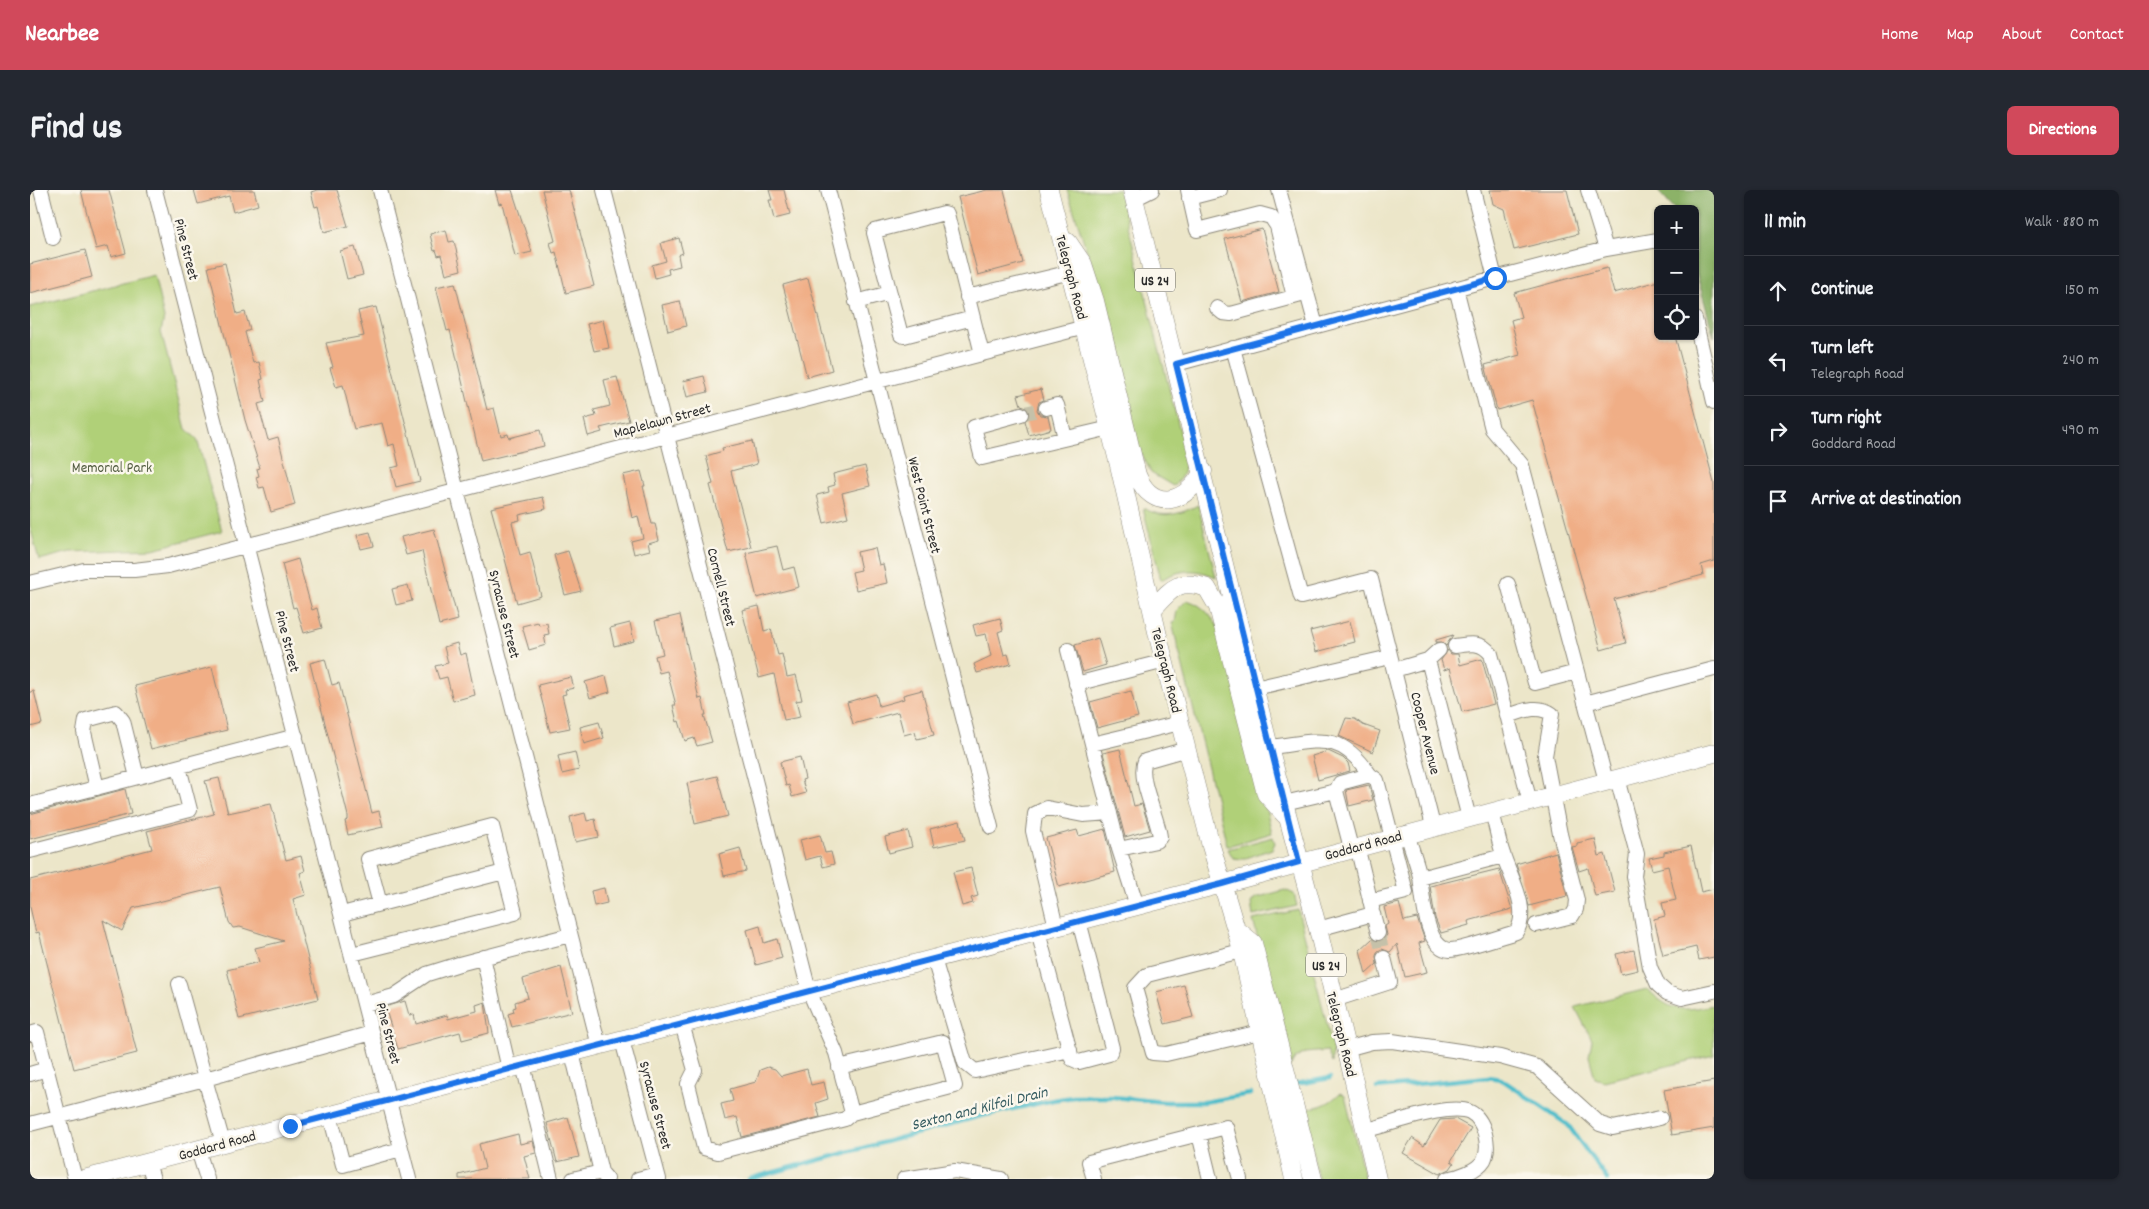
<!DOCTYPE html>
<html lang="en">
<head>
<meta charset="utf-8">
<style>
	body { margin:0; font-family:Dekko,sans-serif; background:#242831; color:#f1f3f6 }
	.controls { position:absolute; right:15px; top:15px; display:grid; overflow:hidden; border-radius:8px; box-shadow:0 1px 4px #0004 }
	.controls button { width:45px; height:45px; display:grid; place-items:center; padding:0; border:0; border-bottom:1px solid #363941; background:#171b24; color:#f1f3f6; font:25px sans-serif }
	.stop { position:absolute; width:15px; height:15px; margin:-11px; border:4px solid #1a73e8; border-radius:50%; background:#fff }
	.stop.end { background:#1a73e8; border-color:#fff; box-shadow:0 1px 5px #0008 }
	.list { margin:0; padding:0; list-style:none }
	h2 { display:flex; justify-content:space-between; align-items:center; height:65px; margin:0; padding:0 20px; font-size:21px }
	h2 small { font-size:16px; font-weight:400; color:#9ea1a6 }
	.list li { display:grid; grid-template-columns:32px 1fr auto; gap:15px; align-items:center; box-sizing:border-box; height:70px; padding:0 20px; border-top:1px solid #363941 }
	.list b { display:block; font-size:19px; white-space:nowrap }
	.list p { margin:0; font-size:16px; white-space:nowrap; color:#9ea1a6 }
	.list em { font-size:16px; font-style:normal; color:#9ea1a6 }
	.icon { flex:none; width:28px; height:28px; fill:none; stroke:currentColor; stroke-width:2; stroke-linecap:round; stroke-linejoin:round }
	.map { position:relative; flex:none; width:1684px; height:989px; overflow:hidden; border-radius:8px }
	header { display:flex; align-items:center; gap:30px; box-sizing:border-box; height:70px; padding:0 25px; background:#d1495b; color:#fff }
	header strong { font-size:24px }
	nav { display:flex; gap:28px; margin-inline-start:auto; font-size:18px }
	.intro { display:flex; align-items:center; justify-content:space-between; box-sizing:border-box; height:120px; padding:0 30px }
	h1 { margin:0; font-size:35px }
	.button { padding:12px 22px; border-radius:8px; background:#d1495b; color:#fff; font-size:18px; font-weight:700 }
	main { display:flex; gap:30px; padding:0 30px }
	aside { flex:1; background:#171b24; border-radius:8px; box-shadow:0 1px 4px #0004 }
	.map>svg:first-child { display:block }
</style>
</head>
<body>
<header>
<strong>Nearbee</strong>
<nav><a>Home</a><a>Map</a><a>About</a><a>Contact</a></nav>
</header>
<div class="intro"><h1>Find us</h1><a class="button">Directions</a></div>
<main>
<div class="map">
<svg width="1684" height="989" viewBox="0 0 1684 989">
	<rect width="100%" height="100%" fill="#fbf7ec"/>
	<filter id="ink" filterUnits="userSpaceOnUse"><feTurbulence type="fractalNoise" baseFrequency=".02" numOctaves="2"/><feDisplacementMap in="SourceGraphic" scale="10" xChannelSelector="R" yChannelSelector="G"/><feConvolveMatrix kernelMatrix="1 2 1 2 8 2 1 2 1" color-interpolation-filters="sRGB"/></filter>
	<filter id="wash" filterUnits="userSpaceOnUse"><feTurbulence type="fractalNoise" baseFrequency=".0096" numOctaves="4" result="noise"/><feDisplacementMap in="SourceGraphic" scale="20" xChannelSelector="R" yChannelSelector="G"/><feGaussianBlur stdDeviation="1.12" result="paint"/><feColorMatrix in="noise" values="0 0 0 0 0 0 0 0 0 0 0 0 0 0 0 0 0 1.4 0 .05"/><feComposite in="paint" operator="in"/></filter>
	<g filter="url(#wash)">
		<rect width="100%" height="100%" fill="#ece6c9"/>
		<path fill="#b0d078" stroke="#6e7e52" d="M1037 0H1089L1157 269 1154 270C1155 282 1152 288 1143 296L1121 283 1112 264 1109 265 1065 86Z
			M124 85 134 128 131 142 156 239 167 249 192 341 123 359 40 362 9 370 0 336V117Z
			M1168 315 1186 387C1165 378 1151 379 1131 390L1113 318C1133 329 1149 325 1168 315Z
			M1157 410C1176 416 1183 429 1193 445L1242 643 1201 655H1197L1142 433 1145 432 1147 420Z
			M1243 647 1245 653 1242 659 1213 669 1203 668 1198 659Z
			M1255 700 1264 704 1267 716 1223 726 1221 713 1225 708Z
			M1268 720 1303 858 1302 873 1297 861 1275 863 1266 868 1260 876 1223 730Z
			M1617 799C1643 823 1650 821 1684 815V865L1574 891 1565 888 1559 866 1562 850 1545 817Z
			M1310 903 1315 906 1335 989H1288L1272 911 1277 918C1292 917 1300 913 1310 903Z"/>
		<path fill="#8cb268" stroke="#5c6e4a" d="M1627 0H1684V147L1665 78V19H1644Z"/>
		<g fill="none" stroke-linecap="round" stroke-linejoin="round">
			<path stroke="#50bdca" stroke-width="4.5" d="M1266 894 1300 888
				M1347 898 1458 887 1471 889 1538 935 1577 989
				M719 989 947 927 1023 910 1043 907H1083L1134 912H1174L1220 904"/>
		</g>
		<g id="blocks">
			<path fill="#f0ae86" d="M51 0H79L96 63 81 67 78 56 66 59Z
				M164 0H224L228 15 203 22 199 6 168 14Z
				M287 0H307L318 36 294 42 288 16 285 17 281 2Z
				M465 0H482L502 62 485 66 472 13 469 14Z
				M512 0H539L564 96 536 103 526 62 523 63 520 53 525 51Z
				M739 0H754L760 25 744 29 739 10H742Z
				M957 0H974L993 73 948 85 928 7Z
				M1460 0H1537L1548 44 1484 60 1474 19 1463 14Z
				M1232 39 1249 102 1212 112 1195 49Z
				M416 40 419 52 424 51 431 80 416 84 411 65 408 66 406 60 404 61 400 44Z
				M649 48 653 63 648 65 650 76 638 79 639 84 625 88 622 75 636 71 631 53Z
				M325 57 333 85 317 89 310 61Z
				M55 60 62 87 0 103V74Z
				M195 73 207 124 215 122 220 140 215 142 223 173 229 172 233 189 230 190 235 212 228 214 238 250 248 247 265 315 241 322 234 297 229 298 226 287 229 286 227 279 230 278 215 230 178 77Z
				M1577 78 1584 103 1628 91V146H1645L1684 293V371L1671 375 1673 385 1584 409 1596 453 1571 460 1502 210 1467 220 1455 175 1490 165 1481 130 1491 127 1484 103Z
				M778 88 802 180 777 187 753 95Z
				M425 93 457 220 464 218 471 246 478 244 479 248 510 240 514 256 451 271 420 140 417 141 406 97Z
				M650 111 656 136 638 141 632 115Z
				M346 117 390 291 366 297 361 278 369 276 364 254 358 256 352 233 324 239 313 195 306 197 300 178 303 177 296 153 334 146 328 121Z
				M573 130 579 158 564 161 557 134Z
				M674 186 678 202 657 207 653 191Z
				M587 187 599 231 570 238 572 242 558 246 554 229 566 226 564 220 580 216 574 190Z
				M1011 199 1014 210 1009 212 1007 220 1010 225 1018 226 1021 239 999 245 995 231 1000 222 997 217 991 215 988 205Z
				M722 251 727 274 701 281 721 357 698 362 680 295 683 294 676 266 693 261 692 258Z
				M835 276 840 296 812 303 818 327 794 333 787 305 799 302 798 297 805 295 803 284Z
				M611 281 615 296H613L622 334H625L629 350 618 353 620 360 604 364 601 351 613 348 608 326 602 328 593 285Z
				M513 307 516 319 489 325 490 330 482 332 490 365 500 362 511 406 487 413 461 318Z
				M404 339 428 430 409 435 392 361 376 365 371 347Z
				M340 342 344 356 331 359 327 345Z
				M747 356 753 380 764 377 769 397 727 408 716 363Z
				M845 358 849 375 853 374 857 393 826 400 822 382 831 380 827 362Z
				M538 361 551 401 535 405 524 365Z
				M268 369 282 420 287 418 292 438 274 443 266 417 263 418 252 374Z
				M378 395 382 411 366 415 362 399Z
				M729 416 734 441 741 439 748 465 752 464 757 487 766 485 772 510 766 511 770 527 754 530 744 484 729 488 712 420Z
				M650 425 669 509 672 508 676 525H674L682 552 667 556 664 548 655 551 649 531 647 532 643 515H646L637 481 629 483 625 466 633 464 625 431Z
				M970 428 973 440 968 442 974 465 978 464 981 474 947 483 944 474 961 466 956 444 946 446 943 435Z
				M1320 431 1325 452 1286 462 1280 441Z
				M508 432 509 435 517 433 519 444 514 445 516 455 499 460 492 436Z
				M600 433 604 451 584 456 580 438Z
				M1423 445 1416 456 1412 452H1406V450Z
				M1068 448 1076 475 1053 482 1045 455Z
				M427 453 430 465 436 463 445 505 423 511 417 487 409 489 405 476 418 473 414 457Z
				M1418 460 1421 464H1428L1430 475 1452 469 1464 514 1432 522 1420 478 1414 480 1411 470Z
				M295 469 302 495 309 493 342 623 349 621 353 637 318 645 315 631 318 630V626L280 473Z
				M182 477 197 540 121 559 105 496Z
				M576 486 580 502 560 508 555 492Z
				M541 487 544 498 535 500 536 504 532 505 540 538 520 542 508 495Z
				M892 500 904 545 887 549 885 542 874 545 868 522 823 534 817 512 846 504 849 516 874 509 873 505Z
				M4 501 12 534 0 537V502Z
				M1101 501 1108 527 1067 538 1060 512Z
				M1316 528 1325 529 1333 535 1350 541 1343 562 1309 546Z
				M569 532 574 548 554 554 550 537Z
				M1090 559 1104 616 1112 614 1120 640 1095 647 1073 563Z
				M1298 561 1313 568 1318 573 1320 581 1288 590 1282 566Z
				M545 562 549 580 532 584 528 566Z
				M770 567 775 589 772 590 776 603 762 607 759 595 756 596 750 572Z
				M687 586 698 626 665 634 657 593Z
				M189 588 198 623 241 614 256 670 271 666 275 681 270 683 276 705 263 709 288 809 209 829 197 780 229 772 225 758 254 751 210 737 203 738 199 732 190 697 103 718 92 741 73 730 107 863 44 879 9 742 6 743 0 717V690L122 659 117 641 184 624 175 591Z
				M1339 595 1343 610 1319 616 1316 600Z
				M95 599 101 624 0 649V624Z
				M555 623 557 631 565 629 569 647 545 652 540 627Z
				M930 631 935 650 904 657 900 639Z
				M1075 639 1085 682 1029 697 1016 648 1047 640 1049 646Z
				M878 641 882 657 859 663 855 647Z
				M790 645 795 663 801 662 804 674 793 677 790 666 775 670 770 650Z
				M1565 649 1569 666 1575 664 1585 702 1565 706 1558 678 1549 681 1542 657 1547 656V653Z
				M1661 656 1671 702 1684 699V767L1669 770 1666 757 1633 765 1624 729 1635 726 1632 713 1646 710 1638 676 1622 680 1619 668 1634 665V662Z
				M710 658 716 681 694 686 689 664Z
				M1526 662 1537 706 1499 716 1486 674Z
				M941 678 948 706 941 708 943 713 932 716 923 682Z
				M1469 679 1482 719 1438 731 1439 735 1411 743 1405 728 1400 696Z
				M574 698 577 713 564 716 561 701Z
				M1369 713 1374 731 1387 728 1395 751 1389 753 1397 782 1375 787 1367 754 1360 762 1352 759 1348 761 1346 766 1347 774 1336 784 1330 760 1342 749 1350 752 1354 749 1357 745 1355 736 1358 734 1354 717Z
				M730 736 734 753 747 749 752 768 726 775 717 740Z
				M1604 760 1608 780 1591 784 1586 764Z
				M531 777 542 822 482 837 478 824 484 822 483 818 486 817 485 812 498 808 493 789Z
				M1154 795 1163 827 1135 834 1126 802Z
				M375 811 379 825 384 824 386 834 417 825 418 829 447 821 446 815 455 812 459 843 432 850 430 842 368 859 355 817Z
				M738 877 745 879 751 886 777 879 781 895 794 892 798 909 786 913 790 927 712 947 707 927 695 930 691 914 703 911 700 899 726 892 730 880Z
				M1684 891V938L1642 945 1634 900Z
				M538 927 549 967 527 972 517 933Z
				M1425 929 1441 938 1421 971 1424 973 1420 979 1410 984 1373 963 1382 948 1394 956 1410 930Z
				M488 944 490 954 503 951 506 963 494 966 500 989H429V985L455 978 449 954Z"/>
		</g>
	</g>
	<g filter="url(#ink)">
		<use href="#blocks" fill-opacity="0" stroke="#8c887a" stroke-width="1"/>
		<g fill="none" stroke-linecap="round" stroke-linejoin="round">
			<path stroke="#c5c1a9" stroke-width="14" stroke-dasharray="14 7" stroke-linecap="butt" d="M991 224 1016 218
				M1348 743 1354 768"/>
			<g stroke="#8c887a" stroke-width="16">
				<path id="minor" d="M11 0 23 48
					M125 0 379 989
					M350 0 569 856
					M574 0 779 801 806 863 822 923 815 929 688 962 674 958 658 894 665 880 652 834
					M798 0 961 637
					M1158 0 1167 40 1230 24 1241 27 1247 36 1264 107
					M1249 0 1286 136
					M1159 8 1190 0
					M1104 9 1122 0
					M1576 59 1628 50
					M1465 88 1576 59 1558 0
					M1426 98 1462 239 1492 275 1576 591
					M937 107 1041 82
					M826 112 860 103
					M1187 118 1193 123 1201 124 1271 105
					M943 128 874 146 871 145 844 43 845 41 914 23 917 24 952 164
					M1665 129 1684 212
					M1203 158 1271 407 1341 389 1403 636
					M1146 174 1465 88 1443 0
					M1016 218 1027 215 1035 248
					M991 224 944 237 952 268 1080 238
					M0 393 54 380H104L138 376 1055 137
					M1478 394 1505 493 1547 482
					M1425 456C1440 454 1451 451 1461 464L1500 612
					M1038 460 1089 659 1107 716
					M1398 470 1439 628
					M1364 480 1398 470 1409 460
					M1046 494 1135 471
					M1225 498 1360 467
					M1555 513 1684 479
					M1478 526C1493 521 1508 514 1522 524L1515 566 1530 644 1547 710 1546 719 1542 726 1506 735
					M1062 554 1150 533
					M1239 557C1287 552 1309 539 1340 585
					M1587 588 1607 664 1604 686 1620 777 1628 795 1637 803 1652 808 1684 801
					M67 598 54 542 56 530 86 522 93 531 107 587
					M1254 613 1306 601
					M0 615 266 546
					M1377 643C1381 658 1387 672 1390 687 1393 705 1395 759 1420 760 1432 760 1472 746 1486 742 1501 720 1480 687 1473 664 1468 650 1466 636 1462 622
					M1327 656 1342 718
					M1321 658 1306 601 1310 593 1340 585 1347 590 1376 702 1340 711
					M1089 659 1126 651 1130 647C1128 627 1107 588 1115 571L1157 559
					M0 661 160 620 149 577
					M1390 688 1473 666
					M350 714 474 682
					M312 724 350 714 338 669 462 636 485 723 322 764
					M1026 737 1003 641 1005 624 1017 618 1053 625 1080 623
					M1288 739 1343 724 1348 743
					M1008 742 1042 869 1049 872 1079 864 1082 858 1049 731
					M1211 761 1117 785 1105 798 1123 863 1136 864 1230 842
					M453 767 479 879
					M904 769 935 873 945 881 1040 860
					M149 794 175 889 342 843
					M1304 810 1360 792 1354 768
					M335 814 364 806 397 784 429 774 540 745
					M0 844 7 842 45 989
					M592 850 629 989
					M1316 859 1342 852 1362 851 1470 867 1507 877 1570 934 1583 938 1630 928
					M542 863 571 982 577 989
					M493 875 521 989
					M809 877 913 852 925 896 822 923
					M0 884 17 879
					M300 925 313 975 371 959
					M0 934 175 889 193 953
					M1336 940C1361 935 1418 912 1440 922 1454 929 1461 956 1454 970 1447 981 1429 987 1417 989
					M1169 944 1196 937 1210 989
					M168 960 177 989
					M118 973 123 989
					M543 989 571 982
					M608 989 627 984
					M874 989 925 981 971 989
					M1064 989 1059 972 1169 944 1180 989"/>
			</g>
			<g stroke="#8c887a" stroke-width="19">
				<path id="major" d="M1019 0 1089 275 1128 446 1181 656 1210 753 1264 989
					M1102 0 1239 557 1288 739 1347 989
					M1038 52 1053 74 1065 111 1107 285C1123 323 1157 313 1173 281
					M1122 420C1141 399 1148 388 1177 398L1188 417 1236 604 1255 625
					M1206 739 1223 753 1283 989
					M54 989 1192 694 1684 563"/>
			</g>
			<use href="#minor" stroke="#fff" stroke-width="14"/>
			<use href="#major" stroke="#fff" stroke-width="18"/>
		</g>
	</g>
	<g fill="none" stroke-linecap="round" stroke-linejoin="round" filter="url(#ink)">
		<path stroke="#1a73e8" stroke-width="6" d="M260 936 1192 694 1269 672 1146 174 1465 88"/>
	</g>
	<g text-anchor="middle" stroke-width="5" stroke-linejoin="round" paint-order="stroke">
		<g fill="#fbf7ec" stroke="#696865" stroke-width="1">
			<rect x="1105" y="78.5" width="40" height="23" rx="4"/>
			<rect x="1276" y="763.5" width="40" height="23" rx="4"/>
		</g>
		<g font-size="14" font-weight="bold" fill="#2b2b2b">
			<text x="1125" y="95">US 24</text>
			<text x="1296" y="780">US 24</text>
		</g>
		<g font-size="15" fill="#2b2b2b" stroke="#fbf7ec">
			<text transform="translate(157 59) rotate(76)" y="5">Pine Street</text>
			<text transform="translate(1042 87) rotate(75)" y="5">Telegraph Road</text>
			<text transform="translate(632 230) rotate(-15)" y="5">Maplelawn Street</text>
			<text transform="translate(895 315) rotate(76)" y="5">West Point Street</text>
			<text transform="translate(692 397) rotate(76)" y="5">Cornell Street</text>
			<text transform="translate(475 424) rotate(76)" y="5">Syracuse Street</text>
			<text transform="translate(258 451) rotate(76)" y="5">Pine Street</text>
			<text transform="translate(1137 480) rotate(76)" y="5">Telegraph Road</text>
			<text transform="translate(1396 543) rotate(76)" y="5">Cooper Avenue</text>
			<text transform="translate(1333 655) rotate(-15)" y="5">Goddard Road</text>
			<text transform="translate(359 843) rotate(76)" y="5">Pine Street</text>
			<text transform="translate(1312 844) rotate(76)" y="5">Telegraph Road</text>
			<text transform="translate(626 915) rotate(75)" y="5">Syracuse Street</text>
			<text transform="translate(187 955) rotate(-15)" y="5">Goddard Road</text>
		</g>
		<g font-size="15" fill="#535d42" stroke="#fbf7ec">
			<text x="82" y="282">Memorial Park</text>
		</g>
		<g font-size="16" font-style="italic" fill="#385e63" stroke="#fbf7ec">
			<text transform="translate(949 917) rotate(-14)" y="6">Sexton and Kilfoil Drain</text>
		</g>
	</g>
</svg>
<div class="controls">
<button>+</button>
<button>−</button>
<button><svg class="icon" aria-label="locate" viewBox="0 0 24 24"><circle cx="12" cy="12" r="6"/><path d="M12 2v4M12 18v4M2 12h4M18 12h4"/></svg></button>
</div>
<div class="stop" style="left:1465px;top:88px"></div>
<div class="stop end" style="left:260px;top:936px"></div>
</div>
<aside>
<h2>11 min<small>Walk · 880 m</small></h2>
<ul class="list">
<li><svg class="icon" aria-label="ahead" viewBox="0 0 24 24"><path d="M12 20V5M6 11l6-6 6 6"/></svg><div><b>Continue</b></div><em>150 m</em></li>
<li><svg class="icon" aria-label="left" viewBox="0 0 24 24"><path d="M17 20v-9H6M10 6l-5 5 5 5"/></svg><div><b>Turn left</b><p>Telegraph Road</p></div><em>240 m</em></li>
<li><svg class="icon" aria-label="right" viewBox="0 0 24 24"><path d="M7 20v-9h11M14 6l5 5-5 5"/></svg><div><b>Turn right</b><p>Goddard Road</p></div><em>490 m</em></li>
<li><svg class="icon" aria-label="arrive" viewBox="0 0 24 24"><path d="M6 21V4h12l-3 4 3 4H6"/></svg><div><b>Arrive at destination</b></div></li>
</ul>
</aside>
</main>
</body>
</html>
